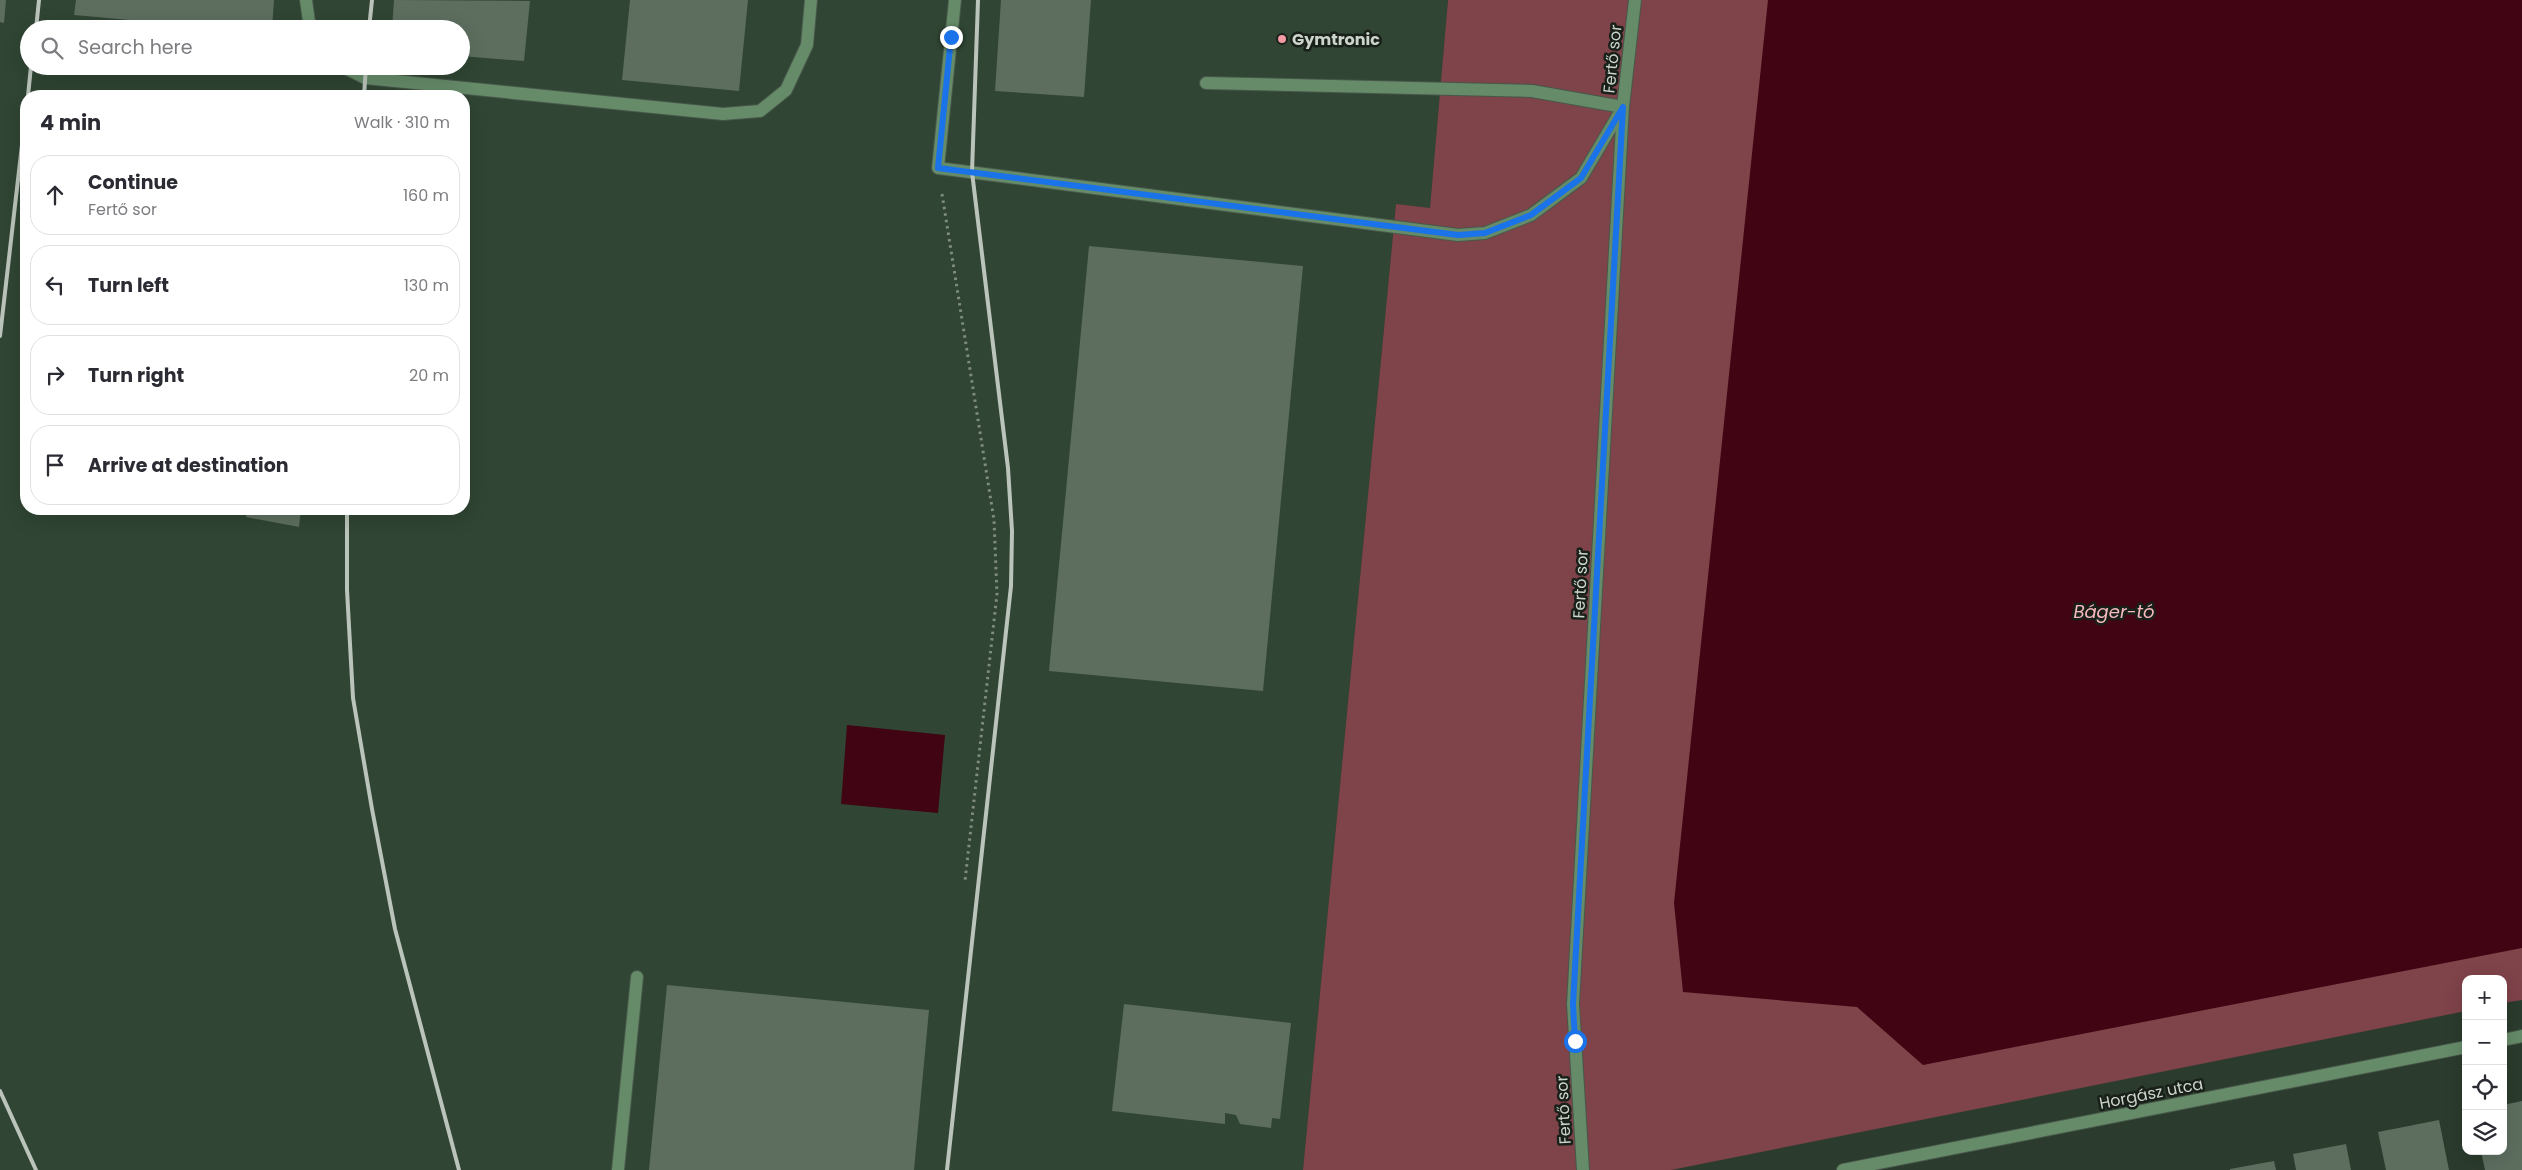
<!DOCTYPE html>
<html lang="en">
<head>
<meta charset="utf-8">
<style>
	body { margin:0; font-family:Poppins,sans-serif; background:#f7f7f7; color:#2b2b33 }
	.controls { position:absolute; right:15px; bottom:15px; display:grid; overflow:hidden; border-radius:10px; box-shadow:0 5px 20px #0002 }
	.controls button { width:45px; height:45px; display:grid; place-items:center; padding:0; border:0; border-bottom:1px solid #e1e1e2; background:#fff; color:#2b2b33; font:25px sans-serif }
	.stop { position:absolute; width:15px; height:15px; margin:-11px; border:4px solid #1a73e8; border-radius:50%; background:#fff }
	.stop.end { background:#1a73e8; border-color:#fff; box-shadow:0 1px 5px #0008 }
	.list { margin:0; padding:0; list-style:none }
	h2 { display:flex; justify-content:space-between; align-items:center; height:65px; margin:0; padding:0 20px; font-size:21px }
	h2 small { font-size:16px; font-weight:400; color:#7c7c81 }
	.list li { display:grid; grid-template-columns:32px 1fr auto; gap:15px; align-items:center; box-sizing:border-box; height:80px; margin:0 10px 10px; padding:0 10px; border:1px solid #e1e1e2; border-radius:20px }
	.list b { display:block; font-size:19px; white-space:nowrap }
	.list p { margin:0; font-size:16px; white-space:nowrap; color:#7c7c81 }
	.list em { font-size:16px; font-style:normal; color:#7c7c81 }
	.icon { flex:none; width:28px; height:28px; fill:none; stroke:currentColor; stroke-width:2; stroke-linecap:round; stroke-linejoin:round }
	.map { position:relative; flex:none; width:2522px; height:1170px; overflow:hidden }
	.search { position:absolute; background:#fff; box-shadow:0 5px 20px #0002; left:20px; top:20px; width:450px; height:55px; display:flex; align-items:center; gap:12px; box-sizing:border-box; padding:0 18px; border-radius:28px; color:#7c7c81; font-size:19px }
	.panel { position:absolute; background:#fff; box-shadow:0 5px 20px #0002; left:20px; top:90px; width:450px; height:425px; border-radius:20px }
	.map>svg:first-child { display:block }
</style>
</head>
<body>
<div class="map">
<svg width="2522" height="1170" viewBox="0 0 2522 1170">
	<rect width="100%" height="100%" fill="#2b3b2d"/>
	<path fill="#304533" fill-rule="evenodd" d="M0 0H1448L1430 209 1396 204 1303 1170H0ZM29 29H461V66H29ZM26 96H464V509H26Z"/>
	<path fill="#7f434a" d="M1448 0H2522V1000L2503 1003V979H2466V1011L1671 1170H1303L1396 204 1430 208Z"/>
	<path fill="#400413" d="M1768 0H2522V948L1923 1065 1857 1007 1683 992 1674 903Z
		M847 725 945 735 938 813 841 804Z"/>
	<path fill="#5d6e5f" d="M0 0H6L4 23 0 22Z
		M76 0H274L272 29H232L74 15Z
		M394 0 530 1 524 61 461 56V29H392Z
		M630 0H748L739 91 622 80Z
		M1001 0H1091L1084 97 995 91Z
		M1089 246 1303 266 1263 691 1049 671Z
		M247 509H301L299 527 246 517Z
		M667 985 929 1010 914 1170H649Z
		M1124 1004 1291 1023 1280 1119 1272 1118 1271 1128 1240 1124 1236 1115 1225 1113V1124L1112 1111Z
		M2522 1101V1170H2485L2481 1151H2503V1105Z
		M2439 1120 2449 1170H2386L2378 1132Z
		M2346 1144 2351 1170H2296L2293 1154Z
		M2274 1161 2276 1170H2230V1169Z"/>
	<g fill="none" stroke-linecap="round" stroke-linejoin="round">
		<g stroke="#48574a" stroke-width="14">
			<path id="minor" d="M306 0 310 29
				M955 0 938 168 1458 235 1485 233 1531 215 1581 178 1623 107 1532 91 1206 83
				M341 66 365 78 723 114 760 111 786 90 807 45 811 0
				M2503 1040 2522 1036
				M618 1170 637 977
				M1583 1170 1573 1004 1623 107 1635 0
				M1843 1170 2466 1047"/>
		</g>
		<path stroke="#808c81" stroke-width="3" stroke-dasharray="2.5 4" stroke-linecap="butt" d="M942 194 994 520 997 594 965 881"/>
		<use href="#minor" stroke="#658b69" stroke-width="12"/>
		<path stroke="#bbc4bb" stroke-width="4" d="M36 29 39 0
			M369 29 372 0
			M28 96 31 66
			M364 96 366 66
			M0 336 26 110
			M347 509V590L353 698 372 809 395 929 459 1170
			M0 1091 36 1170
			M947 1170 1011 586 1012 531 1008 468 972 172 978 0"/>
	</g>
	<g fill="none" stroke-linecap="round" stroke-linejoin="round">
		<path stroke="#1a73e8" stroke-width="6" d="M951 37 938 168 1458 235 1485 233 1531 215 1581 178 1623 107 1573 1004 1575 1041"/>
	</g>
	<circle fill="#f49aa4" stroke="#192019" stroke-width="2" cx="1282" cy="39" r="5"/>
	<g text-anchor="middle" stroke-width="5" stroke-linejoin="round" paint-order="stroke">
		<g font-size="16" font-weight="bold" fill="#ccd5cc" stroke="#192019" text-anchor="start">
			<text x="1292" y="45">Gymtronic</text>
		</g>
		<g font-size="16" fill="#ccd5cc" stroke="#192019">
			<text transform="translate(1612 59) rotate(-84)" y="6">Fertő sor</text>
			<text transform="translate(1580 584) rotate(-87)" y="6">Fertő sor</text>
			<text transform="translate(2151 1093) rotate(-11)" y="6">Horgász utca</text>
			<text transform="translate(1563 1110) rotate(-93)" y="6">Fertő sor</text>
		</g>
		<g font-size="18" font-style="italic" fill="#f7b9be" stroke="#192019">
			<text x="2114" y="618">Báger-tó</text>
		</g>
	</g>
</svg>
<div class="controls">
<button>+</button>
<button>−</button>
<button><svg class="icon" aria-label="locate" viewBox="0 0 24 24"><circle cx="12" cy="12" r="6"/><path d="M12 2v4M12 18v4M2 12h4M18 12h4"/></svg></button>
<button><svg class="icon" aria-label="layers" viewBox="0 0 24 24"><path d="M12 4l9 5-9 5-9-5zM3 14l9 5 9-5"/></svg></button>
</div>
<div class="stop" style="left:1575px;top:1041px"></div>
<div class="stop end" style="left:951px;top:37px"></div>
<div class="search"><svg class="icon" aria-label="search" viewBox="0 0 24 24"><circle cx="10" cy="10" r="6"/><path d="M15 15l6 6"/></svg>Search here</div>
<section class="panel">
<h2>4 min<small>Walk · 310 m</small></h2>
<ul class="list">
<li><svg class="icon" aria-label="ahead" viewBox="0 0 24 24"><path d="M12 20V5M6 11l6-6 6 6"/></svg><div><b>Continue</b><p>Fertő sor</p></div><em>160 m</em></li>
<li><svg class="icon" aria-label="left" viewBox="0 0 24 24"><path d="M17 20v-9H6M10 6l-5 5 5 5"/></svg><div><b>Turn left</b></div><em>130 m</em></li>
<li><svg class="icon" aria-label="right" viewBox="0 0 24 24"><path d="M7 20v-9h11M14 6l5 5-5 5"/></svg><div><b>Turn right</b></div><em>20 m</em></li>
<li><svg class="icon" aria-label="arrive" viewBox="0 0 24 24"><path d="M6 21V4h12l-3 4 3 4H6"/></svg><div><b>Arrive at destination</b></div></li>
</ul>
</section>
</div>
</body>
</html>
